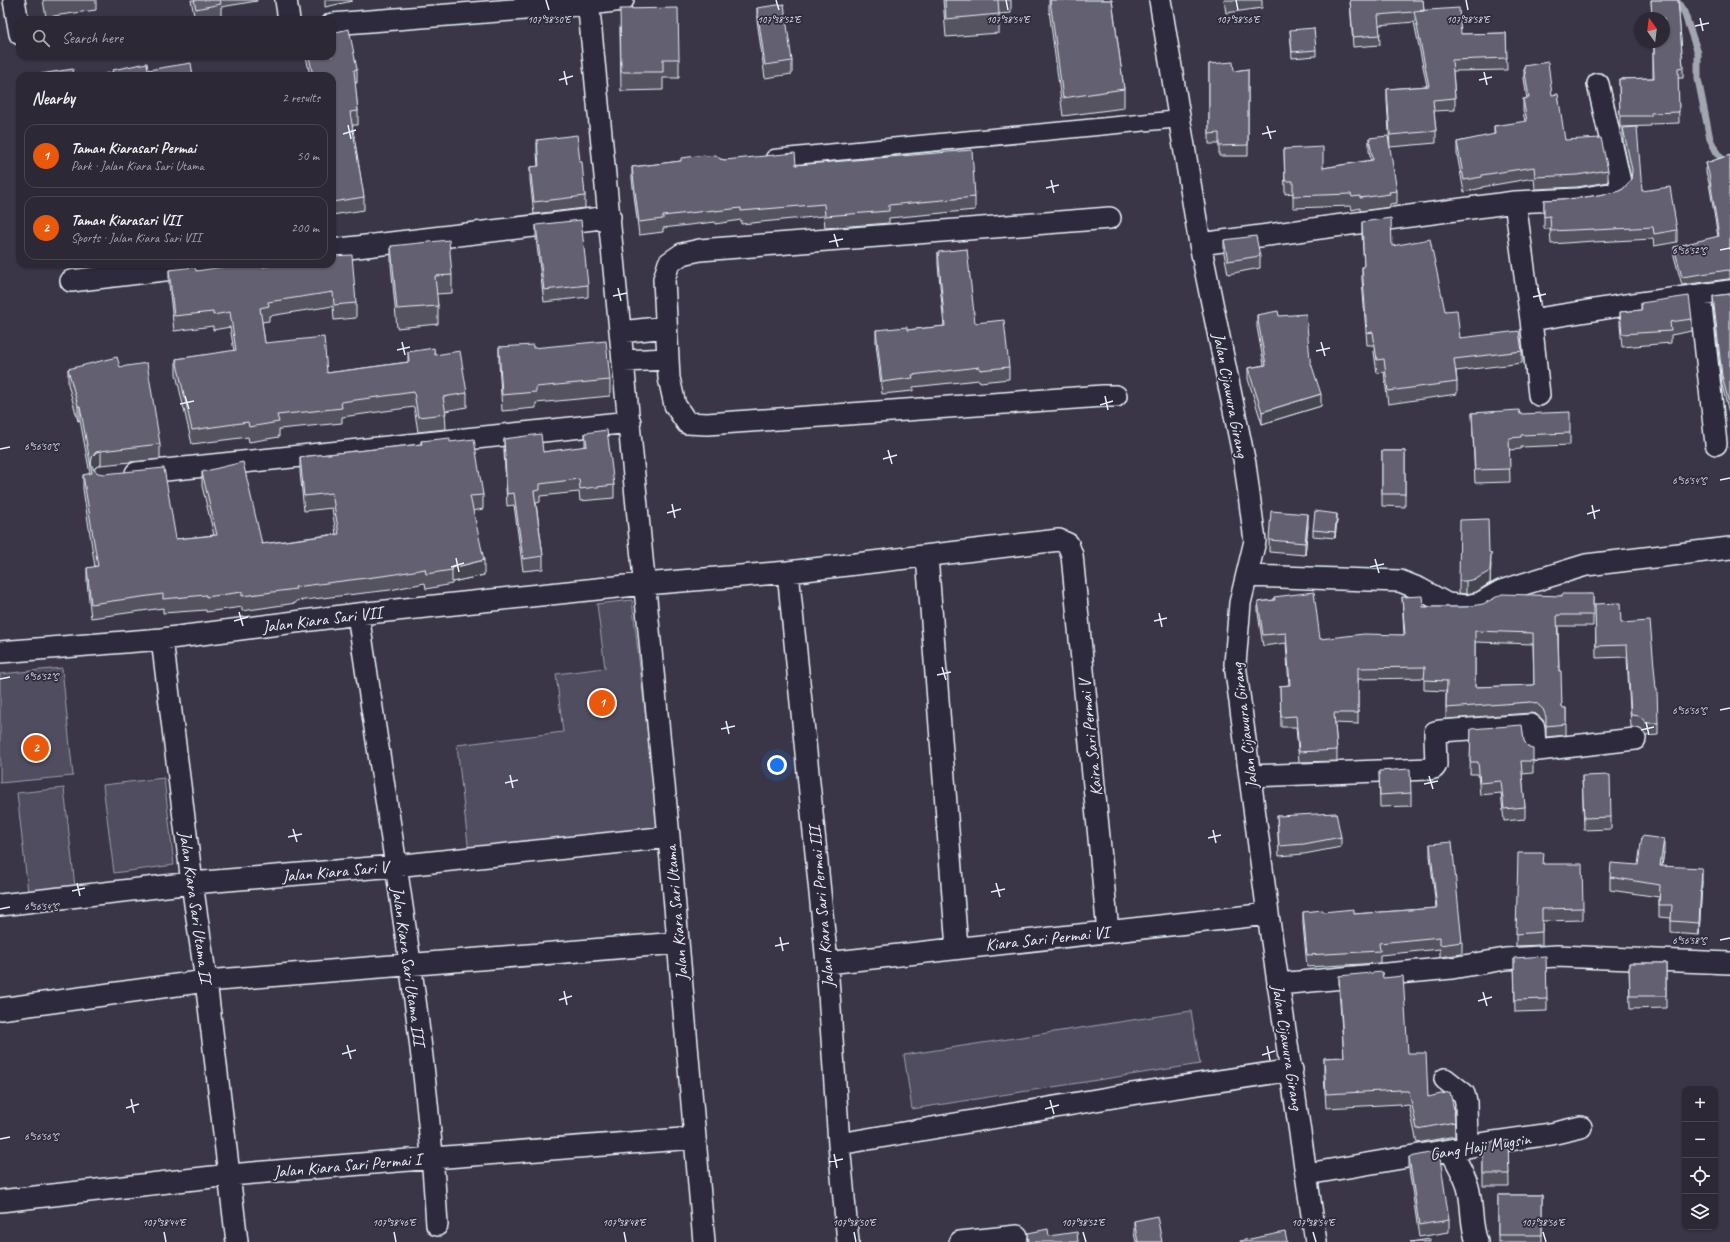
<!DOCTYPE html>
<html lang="en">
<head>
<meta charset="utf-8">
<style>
	body { margin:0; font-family:Caveat,sans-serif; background:#34303e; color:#f1f3f6 }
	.controls { position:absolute; right:12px; bottom:12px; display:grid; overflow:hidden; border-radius:8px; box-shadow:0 1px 3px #0004 }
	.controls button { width:36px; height:36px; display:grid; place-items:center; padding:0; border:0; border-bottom:1px solid #484451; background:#2c2836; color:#f1f3f6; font:20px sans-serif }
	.compass { position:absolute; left:1634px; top:12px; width:36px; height:36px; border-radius:50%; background:#2c2836; box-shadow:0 1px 3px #0004; rotate:346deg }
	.you { position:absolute; left:777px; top:765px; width:14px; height:14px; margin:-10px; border:3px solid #fff; border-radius:50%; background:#1a73e8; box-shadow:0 0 0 6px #1a73e833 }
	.badge { display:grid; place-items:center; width:26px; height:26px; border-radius:50%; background:#ea580c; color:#fff; font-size:13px; font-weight:700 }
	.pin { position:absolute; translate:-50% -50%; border:2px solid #fff; box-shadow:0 1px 4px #0006 }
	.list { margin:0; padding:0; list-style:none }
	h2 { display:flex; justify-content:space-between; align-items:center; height:52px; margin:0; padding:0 16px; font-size:17px }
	h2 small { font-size:13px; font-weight:400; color:#a6a6ad }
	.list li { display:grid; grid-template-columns:26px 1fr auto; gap:12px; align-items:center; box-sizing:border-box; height:64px; margin:0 8px 8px; padding:0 8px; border:1px solid #484451; border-radius:12px }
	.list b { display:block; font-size:15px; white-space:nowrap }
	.list p { margin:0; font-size:13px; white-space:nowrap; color:#a6a6ad }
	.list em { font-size:13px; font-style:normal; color:#a6a6ad }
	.icon { flex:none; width:22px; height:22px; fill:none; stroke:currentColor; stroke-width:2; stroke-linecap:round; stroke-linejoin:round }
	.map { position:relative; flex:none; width:1730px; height:1242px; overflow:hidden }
	.search { position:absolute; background:#2c2836; box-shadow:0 1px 3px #0004; left:16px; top:16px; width:320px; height:44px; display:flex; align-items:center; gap:10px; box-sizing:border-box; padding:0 14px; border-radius:12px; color:#a6a6ad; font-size:15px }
	.panel { position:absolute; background:#2c2836; box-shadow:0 1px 3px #0004; left:16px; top:72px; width:320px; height:196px; border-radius:12px }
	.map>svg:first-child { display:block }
</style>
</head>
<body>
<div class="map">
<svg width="1730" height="1242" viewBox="0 0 1730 1242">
	<rect width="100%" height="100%" fill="#3a3648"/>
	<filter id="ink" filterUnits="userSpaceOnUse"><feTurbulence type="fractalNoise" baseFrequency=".025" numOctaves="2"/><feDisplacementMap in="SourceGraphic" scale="8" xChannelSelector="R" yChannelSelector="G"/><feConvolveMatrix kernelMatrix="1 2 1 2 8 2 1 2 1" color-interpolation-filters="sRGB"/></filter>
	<g filter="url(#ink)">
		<path fill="#504e5f" stroke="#9ca0ac" d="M632 600 659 830 469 853 457 745 563 732 556 674 605 668 597 604Z
			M62 668 73 776 0 783V674Z
			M164 778 174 865 114 873 103 785Z
			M64 788 75 887 28 892 17 793Z
			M1191 1011 1200 1064 912 1109 904 1055Z"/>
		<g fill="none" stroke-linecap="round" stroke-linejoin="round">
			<path stroke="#a2a6b1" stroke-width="7" d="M1676 0 1684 12 1698 53V79L1710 139 1717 153 1730 169"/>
			<g stroke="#e8f1f8" stroke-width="19">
				<path id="pedestrian" d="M774 158 1180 119"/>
			</g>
			<g stroke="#e8f1f8" stroke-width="24">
				<path id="minor" d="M14 0 20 34
					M286 0 289 20
					M588 0 669 837 704 1242
					M1160 0 1200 244 1245 464 1255 541 1240 603 1235 664 1268 914 1316 1242
					M332 24 589 4 623 0
					M1515 202 1531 320 1539 395
					M1110 218 700 250 682 254 669 263 664 279 669 378 675 405 687 423 707 424 1103 396H1116
					M1200 244 1515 202 1578 199 1615 193 1620 188V182L1598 84
					M332 250 610 217
					M71 281 215 264
					M1700 296 1716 444
					M1531 320 1619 306 1730 291
					M621 332 666 327
					M624 361 668 359
					M136 473 630 422
					M927 556 957 948
					M788 572 827 963 839 1144 848 1242
					M1247 576 1400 581 1420 589 1447 604 1467 606 1480 603 1501 591 1586 565 1730 548
					M358 614C387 817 425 1020 437 1225
					M162 639 192 883 206 981 237 1242
					M0 652 162 639 358 614 645 584 788 572 1059 540 1068 544 1072 555 1108 932
					M1250 776 1429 769 1434 768 1436 765 1435 735V732L1440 731 1531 725 1534 728 1535 748 1536 750H1538L1635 739
					M0 905 192 883 395 866 669 837
					M827 963 1268 914
					M1278 984 1452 968 1505 959 1557 956 1730 963
					M0 1009 206 981 678 943
					M1445 1079 1464 1094 1466 1102 1467 1147
					M839 1144 1125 1095 1292 1070
					M1450 1150C1457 1162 1464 1174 1468 1187 1473 1205 1470 1223 1477 1242
					M1307 1174 1467 1147 1480 1144 1551 1134 1581 1127
					M0 1201 230 1175 433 1158 695 1138
					M960 1242 1017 1236"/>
			</g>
			<use href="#pedestrian" stroke="#2f2a3d" stroke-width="16"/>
			<use href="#minor" stroke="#2f2a3d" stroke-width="21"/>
		</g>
		<path fill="#555361" stroke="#e8f1f8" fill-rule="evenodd" d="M43 0H96V10L46 17Z
			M191 0H257V1L221 7V20H195Z
			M943 0H1011V13L999 14V33L946 37Z
			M1049 0H1112L1124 89V108L1063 116 1049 10Z
			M1224 0H1262V8L1226 13Z
			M1350 0H1423L1424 11 1461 34 1506 33 1507 70 1453 71 1455 98V110L1434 111 1436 131V143L1390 147 1387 101V89L1427 86 1414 22 1379 25 1380 45 1353 47Z
			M1651 0H1678L1683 67V78H1678L1679 123 1651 124V126L1620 127 1619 79 1653 78V53H1654L1653 42H1664V18H1652Z
			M757 8 792 61V74L765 78 757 20Z
			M620 27 679 59V78H663V90L621 91Z
			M1290 30 1316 50V56L1292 58Z
			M306 56H332L357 69V83H355L358 111V125H352L364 197V210L332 215V76H310Z
			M1209 64 1234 71 1248 69V156H1219V144H1209Z
			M1524 66 1552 95 1565 140 1608 170V182L1577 187 1535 189 1534 178 1482 187V188L1464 192 1457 154V142L1494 135V126L1525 122 1523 111V99H1527L1524 78Z
			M1623 128 1642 191 1677 230V242L1654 246 1653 239 1594 242V241L1551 244 1550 229H1544V200L1580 198 1617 192 1623 189 1631 180V178L1623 141Z
			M1369 138 1397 191V203L1390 204V207L1360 211V208L1352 210 1351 206 1293 208V193L1285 194 1284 149 1323 168 1371 160 1369 151Z
			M537 140 580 162 585 196V208L534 214 530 180V167H538L537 152Z
			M1730 155V279H1728L1682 285 1674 256V247L1718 237 1709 183 1706 172V163Z
			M706 156 725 160 796 165 975 197V210L889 218V223L825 228 824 216 741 224V220L715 224V222L663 228V232L639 235 632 179V167L681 161Z
			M1362 222 1392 246 1445 311 1460 338 1522 351V363L1456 371 1457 382V394L1388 404 1384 372 1377 373 1373 345H1367L1362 280V267H1364L1362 235Z
			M536 225 588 285V297L544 302 536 238Z
			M1224 240 1260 256V268L1228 274 1224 253Z
			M391 246 452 275V293L436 294 438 306V324L397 328 391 264Z
			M938 252 975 323 1009 367V379L980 382 979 380 913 387V391L882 394 876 343V330H907L944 326 938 265Z
			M279 264 356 303V318L334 320 333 306 269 316V321L262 322 265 343 327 373 408 362V352L435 355 467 393V407L445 411 446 429 418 432 414 407 342 417V423L279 429V437L249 442 248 437 192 444 176 374V359L234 351 230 327 213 330V326L174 331 169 285V270L196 271 263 267Z
			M1730 294V417L1722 385 1713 305V296Z
			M1641 303 1692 319V331L1671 335V343L1622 347 1620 324V312L1641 310Z
			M1257 315 1279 316 1321 406 1262 424 1248 379V368L1264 365 1257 327Z
			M499 347 533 348 610 380V396L536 403V408L502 411 499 363Z
			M120 367 160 444V459L101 465 96 467 94 470 176 539 214 535 202 486V472L262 544 336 534 332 508 304 511 300 472V457L421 444V441L450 442 483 495V509L473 511 484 575 452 582V584L426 589 425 583 390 590 296 601V603L242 611V607L206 612V610L163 613V608L91 618 87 582V568L95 567 83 489V475L90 474 80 420 78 421 68 384V369Z
			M1472 413 1520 414 1570 433V445L1521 447V449L1509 450 1510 482 1475 483Z
			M585 433 614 485V498L580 501 579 492 540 496V502L536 503 543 556V569L523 571 514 505 507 506 504 451V439L543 452 585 447Z
			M1382 451H1405V507L1382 506Z
			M1337 520 1335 538 1313 536V530Z
			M1308 526 1305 555 1269 552V540Z
			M1489 552 1491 565 1490 583 1476 592 1466 594 1459 593V581Z
			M1593 594V626H1558L1559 671 1562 708H1566V735L1546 737V727L1543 720 1536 714 1531 713 1446 719V691L1424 690V678L1358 679V724L1335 723 1337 750V761L1299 762 1296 727H1281L1280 686 1289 685 1286 643 1263 646 1258 613V602L1274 600V597L1320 639 1404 635 1402 597 1423 607H1466L1562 596ZM1475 642 1533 644 1534 685 1475 687Z
			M1595 604 1621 623 1658 723V735L1646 736 1640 728 1631 727 1627 657 1596 658Z
			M1471 729 1524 741 1533 761V773L1522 774 1525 807V819L1504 821 1501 793 1480 795 1478 774H1470Z
			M1379 771 1411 793V806L1380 807Z
			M1582 776 1611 817V829L1584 830Z
			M1277 816 1341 837V847L1304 854 1279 856Z
			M1430 844 1462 942V954L1440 957V949L1380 955V963L1307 967 1303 924V912L1354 914 1436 908 1430 856Z
			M1664 852 1662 866 1702 881 1699 935 1671 933V918L1659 917V897L1610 890V877L1638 865Z
			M1544 864 1583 908V920L1542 921V945L1516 946V934Z
			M1514 958 1547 999V1011L1515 1012Z
			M1629 963H1666V1008L1630 1009Z
			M1339 976 1383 978 1408 1053 1428 1097 1454 1110 1455 1136 1417 1143 1409 1105 1400 1106V1104L1326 1108 1324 1073V1058L1344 1057 1339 990Z
			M1508 1141 1509 1186H1483V1143Z
			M1409 1157 1449 1220V1232L1419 1237 1409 1169Z
			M1498 1195H1542V1242H1498Z
			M1134 1221 1162 1242H1136L1134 1233Z"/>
		<path fill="#45444f" stroke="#e8f1f8" d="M325 0H352V1L325 7Z
			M1321 394V406L1262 424V412Z
			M78 406H80V420L78 421Z
			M101 451V465L96 467 92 472 91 464 92 457 96 452Z
			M1308 514V526L1305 555V543Z
			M1337 514V520L1335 538V532Z
			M1491 553 1490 583 1476 592 1466 594V581Z
			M484 560V575L452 582V568Z
			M1664 839V852L1660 878V866Z
			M1702 868V881L1699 935V923Z"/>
		<path fill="#636171" stroke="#e8f1f8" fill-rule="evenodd" d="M194 0H220L221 4 196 9Z
			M945 0H998L999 14 946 19Z
			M1050 0H1112L1124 89 1063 98Z
			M1350 0H1423L1424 11 1378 15 1380 35 1353 37Z
			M1651 0H1678L1683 67 1678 68 1679 112 1651 113V116H1620L1619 79 1654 78 1653 53H1655L1654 42H1664V18H1652Z
			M784 4 792 61 765 65 757 8Z
			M678 8 679 59H663V72H621L620 9Z
			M1459 8 1461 34 1506 33 1507 58 1452 60 1455 98 1433 100 1436 131 1390 135 1387 89 1429 86 1414 11Z
			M1314 28 1316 50 1292 52 1290 30Z
			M349 29 357 69 354 70 358 111 350 112 364 197 332 202V76H313L309 56H332V33Z
			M1233 62 1234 71 1248 69V145L1219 146V133L1209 134V64Z
			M1548 62 1552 95 1558 94 1565 140 1601 138 1608 170 1577 175 1535 177 1534 167 1482 175V177L1464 180 1457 142 1495 134 1494 126 1527 121 1523 99 1529 98 1524 66Z
			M147 63 148 70 191 63 193 76H97L113 72 112 70Z
			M73 69 74 76H40V74Z
			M1637 127 1642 191 1670 187 1677 230 1654 234 1653 227 1594 230V229L1551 231 1550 216 1544 217V200L1580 198 1617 192 1623 189 1631 180 1632 170 1623 128Z
			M577 135 580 162H582L585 196 534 202 530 167 539 166 537 140Z
			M1388 136 1397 191 1389 192 1390 194 1360 198V196L1352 197 1351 194 1293 196V181H1285L1284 149 1323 147V168L1373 160 1369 138Z
			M972 150 975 197 889 205V211L825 216 824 204 741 211V208L715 211V210L663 216V219L639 222 632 167 681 161V158L705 155 706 156 716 155 720 159 725 160 795 153 796 165Z
			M1730 155V271L1728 270 1682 277 1674 247 1719 236 1709 174 1706 163Z
			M1391 218 1392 246 1430 239 1445 311 1457 310 1460 338 1519 331 1522 351 1454 359 1457 382 1388 391 1384 359 1377 360 1373 332 1367 333 1362 267H1364L1362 222Z
			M581 220 588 285 544 290 536 225Z
			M1256 236 1260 256 1228 261 1224 240Z
			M449 240 452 275 435 276 438 306 397 309 391 246Z
			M967 249 975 323 1004 320 1009 367 980 370 979 367 912 375 913 378 882 382 876 330 907 327V330L945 326 938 252Z
			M352 255 356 303 334 305 333 292 268 302 269 306 260 308 265 343 324 337 327 373 409 362 408 352 434 348 435 355 460 351 467 393 443 397 446 414 418 417 414 392 341 402 342 408 277 415 279 422 249 427 248 422 192 430 176 359 236 350 230 312 213 315V312L174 316 169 270 195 267 196 271 243 264H262L263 267 279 264H332V256Z
			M1730 294V407L1722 376 1713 296Z
			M1689 296 1692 319 1670 322 1671 331 1622 334 1620 312 1642 310 1641 303Z
			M1278 311 1279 316 1306 314 1310 360 1321 394 1262 412 1248 368 1266 365 1257 315Z
			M606 341 610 380 536 387V392L502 395 499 347 533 345V348Z
			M117 357 120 367 147 363 160 444 101 451 96 452 92 457 91 464 94 470 98 473 104 474 164 468 176 539 217 535 202 472 243 462 262 544 339 534 332 493 304 496 300 457 422 444 421 441 450 438V442L474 439 483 495 470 496 484 560 452 568V570L426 574 425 569 390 575 295 587 296 589 242 596V592L206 597V595L163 599V594L91 604 87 568 98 566 83 475 92 473 80 406H78L68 369Z
			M1519 410 1520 414 1570 412V433L1521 435V437L1509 438 1510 469 1475 470 1472 413Z
			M607 430 614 485 580 489 579 479 540 484V490L534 491 543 556 523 559 514 493 507 494 504 439 541 434 543 452 587 446 585 433Z
			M1382 451H1405V494H1382Z
			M1271 511 1308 514 1305 543 1269 540Z
			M1315 511 1337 514 1335 532 1313 530Z
			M1488 519 1489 552 1491 553 1490 571 1476 579 1466 581H1459L1460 520Z
			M1314 592 1320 639 1364 634 1405 635 1402 597 1422 596 1423 607H1466L1483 604 1502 594 1562 596V594H1593V615H1557L1559 671H1561L1562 708H1566V724L1546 726V717L1543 709 1536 703 1531 702 1446 708 1447 681 1424 680 1425 667 1358 668V713H1334L1337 750 1299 752 1296 716 1281 717 1280 686 1290 685 1286 633 1263 635 1258 602 1275 600 1274 597ZM1475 631 1533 633 1534 685 1475 687Z
			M1620 603 1621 623 1650 621 1656 689H1657L1658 723H1646L1640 716 1631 715 1627 645 1596 646 1595 604Z
			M1522 725 1524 741 1529 748 1533 749V761H1521L1525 807 1504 809 1501 781 1480 783 1478 762H1470L1471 729Z
			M1410 769 1411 793 1380 795 1379 771Z
			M1610 775 1611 817 1584 818 1582 776Z
			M1336 813 1341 837 1304 844 1279 846 1277 816Z
			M1642 836 1664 839 1660 866 1702 868 1699 923 1671 921 1672 905H1659L1660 885 1610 877 1611 863 1638 865Z
			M1452 842 1462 942 1440 945V937L1379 943 1380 951 1307 955 1303 912 1323 910V912L1354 909V914L1437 908 1430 844Z
			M1518 853H1544L1543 864H1582L1583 908 1542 909V932L1516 934Z
			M1546 956 1547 999 1515 1000 1514 958Z
			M1629 963H1666V996H1630Z
			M1382 972 1383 978 1403 976 1408 1053H1426L1428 1097 1450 1092 1454 1110 1455 1122 1417 1129 1409 1091H1400V1090L1326 1094 1324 1058 1344 1057 1339 976Z
			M1508 1141 1509 1174H1483V1143Z
			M1439 1151 1449 1220 1419 1225 1409 1157Z
			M1498 1195H1542V1235H1498Z
			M1157 1216 1162 1242H1138L1134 1221Z
			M1048 1229 1049 1236 1077 1232 1078 1242H1029L1028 1233Z
			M1285 1232 1287 1242H1240V1241Z
			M1430 1239V1242H1410Z"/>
	</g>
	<path fill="none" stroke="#e8f1f8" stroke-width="1.5" d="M546 0 549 10M776 0 779 10M1006 0 1008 10M1236 0 1238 10M1466 0 1468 10M1700 18 1703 31M1695 26 1709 23M564 71 567 85M1484 72 1487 85M559 80 573 76M1479 80 1492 77M348 125 351 139M1267 126 1271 139M343 134 356 130M1262 134 1276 131M1051 180 1054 193M1046 188 1059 185M834 234 838 247M829 242 843 239M1720 250 1730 248M618 288 621 301M1538 288 1541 302M613 296 627 293M1533 297 1546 294M402 342 405 355M1321 342 1325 356M397 350 410 347M1316 351 1330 348M185 396 189 409M1105 396 1108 410M180 404 194 401M1100 405 1113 401M0 449 10 447M888 450 892 464M883 459 897 455M1720 480 1730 478M672 504 675 518M1592 505 1595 519M667 513 681 509M1587 514 1600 510M456 558 459 572M1375 559 1379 573M451 567 464 563M1370 567 1384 564M239 612 243 626M1159 613 1162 627M234 621 248 617M1154 621 1167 618M942 667 946 680M937 675 951 672M0 679 10 677M1720 710 1730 708M726 721 729 734M1646 722 1649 735M721 729 735 726M1641 730 1654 727M510 775 513 788M1429 776 1433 789M505 783 518 780M1424 784 1438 781M293 829 297 842M1213 830 1216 843M288 837 302 834M1208 838 1221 835M77 883 80 896M996 883 1000 897M72 891 85 888M991 892 1005 889M0 909 10 907M780 937 783 951M1720 940 1730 938M775 946 789 943M564 991 567 1005M1483 992 1487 1006M559 1000 572 996M1478 1001 1492 997M347 1045 351 1059M1267 1046 1270 1060M342 1054 356 1050M1262 1055 1275 1051M131 1099 134 1113M1050 1100 1054 1114M126 1108 139 1104M1045 1109 1059 1105M0 1139 10 1137M834 1154 837 1168M829 1162 843 1159M164 1232 166 1242M394 1232 396 1242M624 1232 626 1242M854 1232 856 1242M1083 1232 1086 1242M1313 1232 1316 1242M1543 1232 1546 1242"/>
	<g text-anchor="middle" stroke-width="3.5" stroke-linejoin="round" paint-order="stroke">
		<g font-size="17" fill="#e8f1f8" stroke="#2f2a3d">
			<text transform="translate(1231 395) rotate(79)" y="6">Jalan Cijawura Girang</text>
			<text transform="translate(322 619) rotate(-7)" y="6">Jalan Kiara Sari VII</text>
			<text transform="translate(1244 726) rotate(-97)" y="6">Jalan Cijawura Girang</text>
			<text transform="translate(1090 738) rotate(-96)" y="6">Kaira Sari Permai V</text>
			<text transform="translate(335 871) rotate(-5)" y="6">Jalan Kiara Sari V</text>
			<text transform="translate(196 907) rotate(82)" y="6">Jalan Kiara Sari Utama II</text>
			<text transform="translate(821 907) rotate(-95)" y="6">Jalan Kiara Sari Permai III</text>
			<text transform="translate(676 913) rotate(-95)" y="6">Jalan Kiara Sari Utama</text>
			<text transform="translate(1047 938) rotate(-6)" y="6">Kiara Sari Permai VI</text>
			<text transform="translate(409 966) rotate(82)" y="6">Jalan Kiara Sari Utama III</text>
			<text transform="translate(1288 1047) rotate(81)" y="6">Jalan Cijawura Girang</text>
			<text transform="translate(1480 1146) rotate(-9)" y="6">Gang Haji Mugsin</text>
			<text transform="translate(347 1165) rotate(-5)" y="6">Jalan Kiara Sari Permai I</text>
		</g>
	</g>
	<g font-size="10" text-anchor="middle" fill="#e8f1f8" stroke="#2f2a3d" stroke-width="3.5" stroke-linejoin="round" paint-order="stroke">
		<text x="549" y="23">107°38'50"E</text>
		<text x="779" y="23">107°38'52"E</text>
		<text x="1008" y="23">107°38'54"E</text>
		<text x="1238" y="23">107°38'56"E</text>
		<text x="1468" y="23">107°38'58"E</text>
		<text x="1689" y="254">6°56'52"S</text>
		<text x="41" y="450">6°56'50"S</text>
		<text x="1689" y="484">6°56'54"S</text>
		<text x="41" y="680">6°56'52"S</text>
		<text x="1689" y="714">6°56'56"S</text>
		<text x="41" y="910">6°56'54"S</text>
		<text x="1689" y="944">6°56'58"S</text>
		<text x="41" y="1140">6°56'56"S</text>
		<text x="164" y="1226">107°38'44"E</text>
		<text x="394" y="1226">107°38'46"E</text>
		<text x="624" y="1226">107°38'48"E</text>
		<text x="854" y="1226">107°38'50"E</text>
		<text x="1083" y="1226">107°38'52"E</text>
		<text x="1313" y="1226">107°38'54"E</text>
		<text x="1543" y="1226">107°38'56"E</text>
	</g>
</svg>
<div class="controls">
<button>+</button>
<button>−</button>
<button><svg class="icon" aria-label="locate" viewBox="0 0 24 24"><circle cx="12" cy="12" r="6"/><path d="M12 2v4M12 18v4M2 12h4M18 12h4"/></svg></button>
<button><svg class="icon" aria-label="layers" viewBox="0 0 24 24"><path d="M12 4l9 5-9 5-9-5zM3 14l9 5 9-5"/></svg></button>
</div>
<svg class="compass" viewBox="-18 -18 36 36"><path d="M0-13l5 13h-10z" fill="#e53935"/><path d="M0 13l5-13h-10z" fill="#a6a6ad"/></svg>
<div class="you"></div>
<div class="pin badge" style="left:602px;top:703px">1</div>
<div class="pin badge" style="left:36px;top:748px">2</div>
<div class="search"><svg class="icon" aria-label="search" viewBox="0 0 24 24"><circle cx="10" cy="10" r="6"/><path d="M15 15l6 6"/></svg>Search here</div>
<section class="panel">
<h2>Nearby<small>2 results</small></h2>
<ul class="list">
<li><span class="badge">1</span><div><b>Taman Kiarasari Permai</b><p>Park · Jalan Kiara Sari Utama</p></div><em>50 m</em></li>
<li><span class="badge">2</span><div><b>Taman Kiarasari VII</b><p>Sports · Jalan Kiara Sari VII</p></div><em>200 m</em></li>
</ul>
</section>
</div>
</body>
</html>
